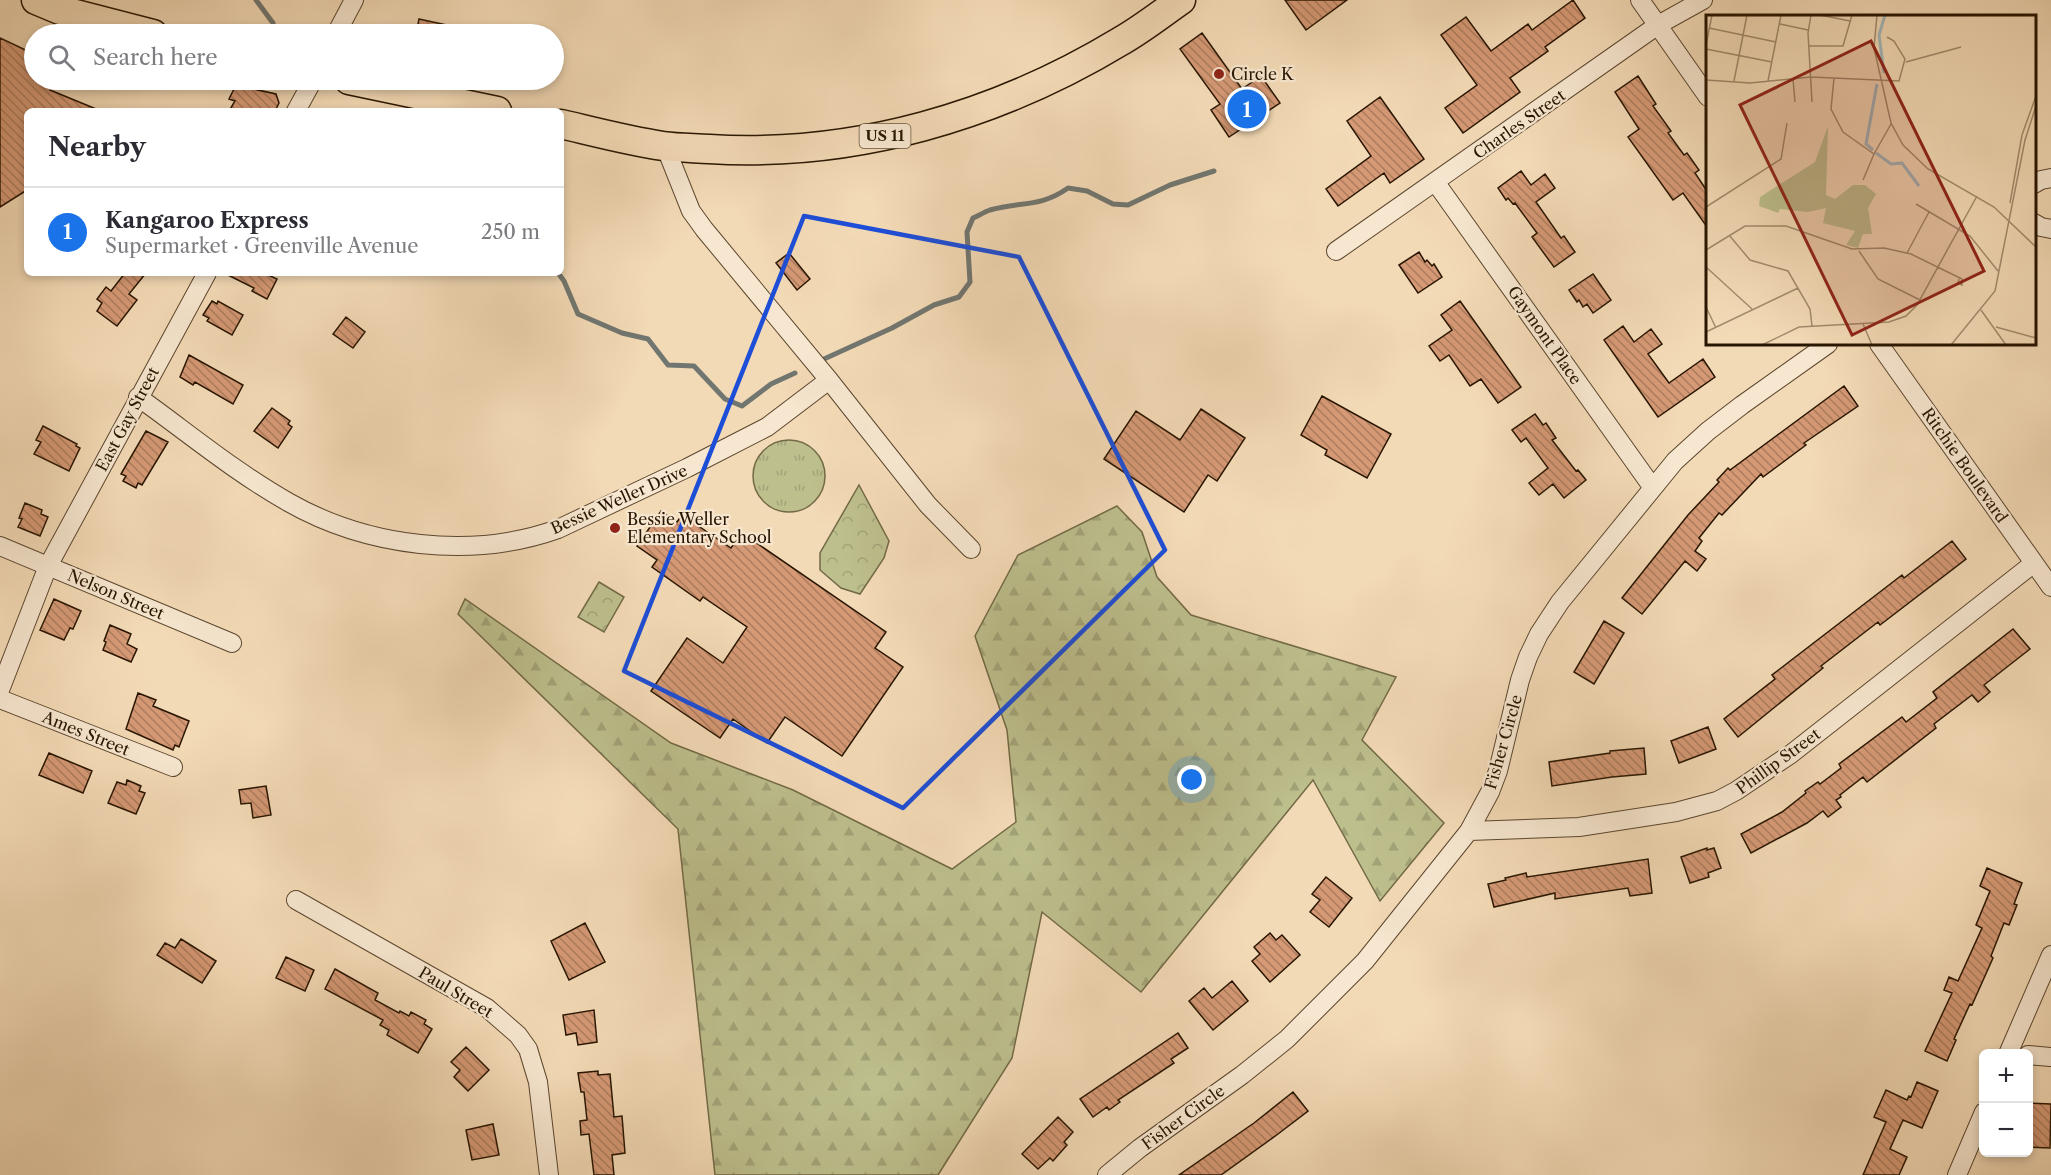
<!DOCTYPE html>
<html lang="en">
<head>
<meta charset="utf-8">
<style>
	body { margin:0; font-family:"Libre Caslon Text",serif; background:#f2f2f3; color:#2b2b33 }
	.controls { position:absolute; right:18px; bottom:18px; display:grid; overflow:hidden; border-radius:9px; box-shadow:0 3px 9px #0003 }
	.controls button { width:54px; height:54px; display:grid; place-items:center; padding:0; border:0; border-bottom:2px solid #e1e1e2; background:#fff; color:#2b2b33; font:30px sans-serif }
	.you { position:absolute; left:1192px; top:780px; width:21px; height:21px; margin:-15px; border:4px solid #fff; border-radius:50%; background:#1a73e8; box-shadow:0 0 0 9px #1a73e833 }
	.badge { display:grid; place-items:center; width:39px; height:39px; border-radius:50%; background:#1a73e8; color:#fff; font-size:20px; font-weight:700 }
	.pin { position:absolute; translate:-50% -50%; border:3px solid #fff; box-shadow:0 2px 6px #0006 }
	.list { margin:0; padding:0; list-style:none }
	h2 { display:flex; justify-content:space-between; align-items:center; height:78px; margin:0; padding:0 24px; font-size:26px }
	h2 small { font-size:20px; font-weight:400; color:#7c7c81 }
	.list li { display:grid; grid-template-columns:39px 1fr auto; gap:18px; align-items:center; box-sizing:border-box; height:90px; padding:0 24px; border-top:2px solid #e1e1e2 }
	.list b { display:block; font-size:22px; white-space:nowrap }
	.list p { margin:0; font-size:20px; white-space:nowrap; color:#7c7c81 }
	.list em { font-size:20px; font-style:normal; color:#7c7c81 }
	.icon { flex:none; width:33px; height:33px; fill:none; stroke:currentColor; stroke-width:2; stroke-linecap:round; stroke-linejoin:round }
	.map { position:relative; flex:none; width:2051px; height:1175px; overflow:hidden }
	.search { position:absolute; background:#fff; box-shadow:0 3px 9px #0003; left:24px; top:24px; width:540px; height:66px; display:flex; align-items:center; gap:15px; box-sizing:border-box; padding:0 21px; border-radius:33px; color:#7c7c81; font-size:22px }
	.panel { position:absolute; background:#fff; box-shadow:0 3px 9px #0003; left:24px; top:108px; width:540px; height:168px; border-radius:9px }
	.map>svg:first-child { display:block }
</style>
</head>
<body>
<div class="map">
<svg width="2051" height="1175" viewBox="0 0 2051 1175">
	<defs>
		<pattern id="grass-tufts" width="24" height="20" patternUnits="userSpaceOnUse" patternTransform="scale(1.5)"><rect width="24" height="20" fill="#bdbf8d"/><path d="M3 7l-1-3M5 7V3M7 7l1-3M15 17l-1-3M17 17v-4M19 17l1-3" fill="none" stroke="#a2a378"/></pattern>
		<pattern id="forest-firs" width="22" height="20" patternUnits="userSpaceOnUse" patternTransform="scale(1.5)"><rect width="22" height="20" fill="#bdbf8d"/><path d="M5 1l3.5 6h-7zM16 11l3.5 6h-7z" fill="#a2a378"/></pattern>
		<pattern id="park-crowns" width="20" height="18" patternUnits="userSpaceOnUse" patternTransform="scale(1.5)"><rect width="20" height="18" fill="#bdbf8d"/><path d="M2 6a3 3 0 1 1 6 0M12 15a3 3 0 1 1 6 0" fill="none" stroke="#a2a378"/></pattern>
		<pattern id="building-back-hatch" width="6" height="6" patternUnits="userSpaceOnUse" patternTransform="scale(1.5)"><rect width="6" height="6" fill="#d59975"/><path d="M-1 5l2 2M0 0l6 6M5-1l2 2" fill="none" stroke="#ad7c5e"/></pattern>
	</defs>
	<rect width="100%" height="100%" fill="#f3dab6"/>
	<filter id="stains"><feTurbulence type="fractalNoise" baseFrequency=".00333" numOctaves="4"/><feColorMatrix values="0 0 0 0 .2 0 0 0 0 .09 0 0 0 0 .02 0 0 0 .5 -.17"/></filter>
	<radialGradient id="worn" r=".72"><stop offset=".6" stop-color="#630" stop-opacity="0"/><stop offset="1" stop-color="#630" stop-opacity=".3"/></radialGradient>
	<path fill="url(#grass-tufts)" stroke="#726a46" stroke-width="1.5" d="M753 476a36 36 0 1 1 72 0a36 36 0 1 1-72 0Z"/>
	<path fill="url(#forest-firs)" stroke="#726a46" stroke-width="1.5" d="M1117 506 1142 532 1157 577 1191 615 1396 677 1362 740 1444 823 1380 901 1313 780 1141 992 1042 912 1012 1058 938 1175H715L678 829 458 614 465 599 671 743 793 790 952 869 1016 822 1007 730 975 636 1018 555Z"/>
	<path fill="url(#park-crowns)" stroke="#726a46" stroke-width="1.5" d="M859 485 889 541 884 558 860 594 841 588 820 570V553Z
		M599 582 624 597 604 632 578 617Z"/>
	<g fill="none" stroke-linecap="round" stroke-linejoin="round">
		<path stroke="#717670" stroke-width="5" d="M256 0 273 23
			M558 273 564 281 578 314 622 333 648 339 668 365 694 366 725 399 742 406 771 384 795 373
			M824 359 892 328 934 305 959 297 970 282 967 232 973 218C978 216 984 212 990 210 1020 201 1040 208 1068 188L1087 191 1113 204 1128 205 1170 185 1214 171"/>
	</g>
	<path fill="url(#building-back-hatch)" stroke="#281500" stroke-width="1.5" d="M1285 0H1347L1306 30Z
		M1573 0 1585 18 1545 47 1548 51 1510 78 1520 92 1463 133 1445 108 1477 85 1441 35 1466 17 1491 51 1528 24 1532 30Z
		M419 19 461 28 460 34H416Z
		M1202 33 1242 89 1261 76 1280 103 1229 137 1211 110 1220 104 1180 49Z
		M0 38 34 54V80H55L50 90 101 111H27V190L0 207Z
		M1638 76 1656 104 1653 106 1671 131 1668 133 1684 155 1687 153 1699 170 1695 173 1707 191V227L1683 193 1673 200 1628 137 1639 129 1615 92Z
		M237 83 249 88 276 94 279 103 275 111H229L235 101 229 99Z
		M1380 97 1424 159 1390 183 1384 173 1338 206 1326 189 1371 156 1347 121Z
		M1521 171 1531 185 1545 174 1555 188 1536 202 1561 238 1564 236 1575 252 1554 267 1532 237 1537 233 1515 203 1513 204 1508 198 1506 200 1498 188Z
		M1419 252 1425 262 1427 260 1432 266 1434 264 1442 277 1418 293 1399 265Z
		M789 253 810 279 797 290 776 263Z
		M125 273H146L129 294 137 300 117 326 97 311 102 303 97 299 106 287 111 291Z
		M224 273H264L277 279 267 299 252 291 254 288Z
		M1593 274 1611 300 1593 313 1587 304 1583 307 1579 300 1577 302 1569 290Z
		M212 301 217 304 218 301 243 315 232 335 207 321 209 318 203 315Z
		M1460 301 1521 387 1498 403 1481 379 1470 386 1449 355 1440 361 1429 346 1452 330 1441 315Z
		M346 317 365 332 353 348 333 334Z
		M1623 326 1634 342 1651 329 1662 344 1648 354 1669 383 1703 359 1715 377 1658 417 1604 340Z
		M189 355 243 385 233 404 195 382 193 385 180 377Z
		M1844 386 1858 406 1804 443 1806 445 1763 477 1761 474 1722 515 1719 513 1699 538 1702 541 1695 551 1706 559 1697 571 1685 561 1642 614 1622 598 1688 515 1719 482 1717 480 1728 468 1730 470Z
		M1322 396 1391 434 1367 478 1325 455 1327 450 1301 435Z
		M272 408 290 421 288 424 292 427 278 448 254 431Z
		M1201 409 1245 438 1217 481 1208 475 1184 512 1104 459 1136 411 1180 440Z
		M1535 414 1543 425 1546 423 1556 438 1552 440 1576 471 1578 470 1586 480 1564 498 1553 484 1539 495 1529 483 1548 468 1526 438 1521 442 1512 430Z
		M43 426 77 444 76 446 80 448 69 471 34 454 41 442 36 440Z
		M146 431 168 442 142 485 138 483 136 488 123 481 126 476 121 474Z
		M25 503 42 510 41 514 48 517 40 536 18 527 22 519 19 518Z
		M661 511 677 522 682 515 731 548 742 533 886 632 875 648 903 667 842 756 785 717 767 743 733 719 720 738 651 691 687 638 723 663 747 627 703 597 700 601 652 567 657 560 637 546Z
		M1952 541 1966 559 1880 625 1878 622 1821 666 1823 668 1738 737 1724 719 1775 679 1772 675 1902 575 1904 578Z
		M54 599 81 611 73 629 70 628 64 640 40 630Z
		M1604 621 1624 633 1594 684 1574 672Z
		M110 625 131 634 127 644 137 649 131 662 103 650 106 642 104 641Z
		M2013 629 2030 649 1984 685 1990 692 1978 702 1972 695 1934 724 1936 728 1867 782 1863 777 1840 795 1841 797 1836 800 1841 807 1828 817 1823 811 1807 823 1751 853 1741 834 1782 812 1806 793 1805 791 1818 782 1820 784 1841 768 1839 764 1902 717 1906 722 1937 698 1933 692Z
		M138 693 156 700 153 706 189 721 179 747 175 745 173 750 126 729Z
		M1708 727 1716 749 1679 763 1671 741Z
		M1644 748 1646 774 1612 777 1552 786 1549 762 1610 753V751Z
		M49 753 92 771 83 793 39 775Z
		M127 780 141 786 139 791 145 793 136 814 108 803 117 782 126 785Z
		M266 786 271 815 253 818 251 803 241 804 239 790Z
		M1707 848V850L1714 848 1721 868 1708 873 1709 877 1690 883 1681 857Z
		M1648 859 1652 893 1630 896 1628 888 1555 899V893L1494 907 1488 884 1506 880 1505 878 1526 873 1527 877Z
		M1987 868 2022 883 2014 904 2017 905 2009 925 2004 923 1991 956 1993 958 1972 1005 1970 1004 1954 1039 1956 1040 1947 1061 1925 1051 1952 993 1944 990 1949 977 1958 981 1982 928 1976 925 1990 891 1980 886Z
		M1326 877 1352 898 1329 927 1310 912 1320 900 1312 894Z
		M585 923 605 962 569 980 551 941Z
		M1270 933 1276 940 1282 935 1300 955 1270 982 1252 961 1260 954 1254 947Z
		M181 939 216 961 202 983 157 955 165 943 175 948Z
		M286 957 314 970 305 991 276 978Z
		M335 969 378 993 375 1000 399 1013 400 1011 409 1016 411 1012 426 1020 424 1024 432 1029 418 1053 387 1035 389 1030 380 1025 383 1020 325 989Z
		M1232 981 1248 1001 1213 1030 1189 1001 1204 988 1212 998Z
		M594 1010 597 1042 578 1045 576 1033 566 1035 563 1015Z
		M1178 1033 1188 1048 1171 1059 1174 1063 1118 1100 1120 1102 1109 1110 1107 1107 1093 1117 1080 1099Z
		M466 1047 489 1070 468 1091 454 1077 460 1070 451 1062Z
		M598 1071V1075L610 1074 614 1117 622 1116 625 1153 612 1155 614 1175H594L589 1134 581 1135 580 1121 587 1120 584 1092H581L578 1073Z
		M1917 1082 1938 1091 1922 1128 1903 1120 1890 1149 1907 1157 1899 1175H1863L1886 1122 1874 1117 1886 1090 1907 1100 1909 1096 1911 1097Z
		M1293 1092 1308 1111 1278 1134 1221 1175H1179L1254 1123Z
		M2028 1103 2051 1104 2050 1148 2028 1147Z
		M1058 1117 1073 1132 1064 1142 1067 1145 1053 1161 1050 1158 1038 1169 1022 1154Z
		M493 1124 499 1155 472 1160 466 1130Z"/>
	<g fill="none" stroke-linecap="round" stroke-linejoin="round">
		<g stroke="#5b462e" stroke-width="20">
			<path id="minor" d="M1640 0 1708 97
				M336 34 354 0
				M296 111 313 80
				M1436 183 1653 488
				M2034 184 2041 180 2051 178
				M2034 223 2041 227 2051 229
				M1336 251 1658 25 1703 0
				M1879 344 2051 587
				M829 380 928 505 971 549
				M138 397C187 432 235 472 288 502 367 547 471 560 558 529L687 468 767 427 829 380 704 229 691 211 665 146
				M0 546 232 643
				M0 690 48 566 207 273
				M0 699 173 767
				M1469 831 1579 827 1676 812 1717 801 1736 791 1791 754 2034 563
				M296 900 487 1008 518 1035 528 1049 538 1082 549 1175
				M2008 1054 2051 955
				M2028 1055 2051 1057
				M1107 1175 1140 1148 1242 1075 1287 1039 1365 961 1469 831 1490 792 1498 771 1520 680 1528 657 1539 634 1560 602 1675 461 1708 431 1742 405 1828 344
				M1957 1175 1984 1112"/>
		</g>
		<g stroke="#281500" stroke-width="31">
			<path id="primary" d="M36 0 60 10 153 34
				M349 80 497 111
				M561 124C595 132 629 141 663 146 678 148 694 148 709 149 854 158 997 116 1121 41 1142 29 1161 14 1181 0"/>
		</g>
		<use href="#minor" stroke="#f7e7d0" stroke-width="18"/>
		<use href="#primary" stroke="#f3dab6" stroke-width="28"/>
	</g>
	<path fill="none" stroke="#1d4ed8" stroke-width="4.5" stroke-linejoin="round" d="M804 216 1019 257 1165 550 903 808 624 671Z"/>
	<g fill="#8f2418" stroke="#f7e7d0" stroke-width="2">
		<circle cx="1219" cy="74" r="6"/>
		<circle cx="615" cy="528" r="6"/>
	</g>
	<g text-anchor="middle" stroke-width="4.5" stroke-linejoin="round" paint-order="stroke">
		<rect fill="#f7e7d0" stroke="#66543e" stroke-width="1.5" x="859.5" y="124" width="51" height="24" rx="4.5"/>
		<g font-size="15" font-weight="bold" fill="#281500">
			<text x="885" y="141">US 11</text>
		</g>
		<g font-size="16" fill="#281500" stroke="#f7e7d0" text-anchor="start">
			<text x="1231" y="80">Circle K</text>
			<text x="627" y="525">Bessie Weller<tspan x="627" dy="18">Elementary School</tspan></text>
		</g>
		<g font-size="16" fill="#281500" stroke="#f7e7d0">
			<text transform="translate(1519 124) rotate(-35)" y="6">Charles Street</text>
			<text transform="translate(1545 335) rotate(55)" y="6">Gaymont Place</text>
			<text transform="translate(127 419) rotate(-62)" y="6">East Gay Street</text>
			<text transform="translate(1965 465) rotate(55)" y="6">Ritchie Boulevard</text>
			<text transform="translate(619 499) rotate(-24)" y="6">Bessie Weller Drive</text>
			<text transform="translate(116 594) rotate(23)" y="6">Nelson Street</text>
			<text transform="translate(86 733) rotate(22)" y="6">Ames Street</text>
			<text transform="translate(1503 742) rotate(-74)" y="6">Fisher Circle</text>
			<text transform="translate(1778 761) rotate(-36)" y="6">Phillip Street</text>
			<text transform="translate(456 992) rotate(31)" y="6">Paul Street</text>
			<text transform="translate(1183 1117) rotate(-36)" y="6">Fisher Circle</text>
		</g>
	</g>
	<g transform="translate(1706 15)">
		<rect width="330" height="330" fill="#f3dab6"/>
		<path d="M122 111 120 180 129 184 147 170H159L170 179 162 193 166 219H157L152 233 140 230 149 216 117 208 120 193 102 197 74 194 72 198 53 191 54 182 109 147Z" fill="#bdbf8d"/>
		<path fill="none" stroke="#a1b7ba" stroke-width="3" d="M178 58 173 20 179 0M167 135 160 129 171 69M170 138 185 149 196 148 213 171"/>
		<path fill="none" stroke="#a28b6d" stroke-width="1.5" d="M105 0 102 18 106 87M114 0 144 6M171 0 168 33 185 108 197 130 222 154 288 192 330 232M74 9 102 15M3 13 70 27M0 30 6 0M102 31H137L146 0M0 34 66 47M200 47 255 32M128 63 125 94 137 117 168 139 185 109M87 64 89 87M0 65 44 68 105 62 193 66 199 44 188 26 181 22M28 66 41 0M62 66 75 0M157 165 168 139M304 188 316 120 330 81M210 189 264 221 292 256M0 192 75 144 81 108M23 220 44 245 82 256 104 294 106 311M0 235 39 211H80L146 234 178 233 205 239 256 264V270L252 268 253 264M153 236 172 264 214 285M201 238 223 197M0 252 46 294M0 292 10 313M275 295 300 330M157 309 166 330M290 312 330 323M0 317 92 273M56 330 93 312 183 307 200 301 211 290 271 181M245 330 289 276 319 125 330 91"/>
		<path fill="#8f2418" fill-opacity="0.15" stroke="#8f2418" stroke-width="3" d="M165 26 278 256 146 320 34 90Z"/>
		<rect width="330" height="330" fill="none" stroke="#281500" stroke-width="3"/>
	</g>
	<rect width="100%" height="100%" filter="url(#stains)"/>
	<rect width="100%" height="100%" fill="url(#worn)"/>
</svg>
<div class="controls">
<button>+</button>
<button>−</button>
</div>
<div class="you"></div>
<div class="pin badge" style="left:1247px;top:109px">1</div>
<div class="search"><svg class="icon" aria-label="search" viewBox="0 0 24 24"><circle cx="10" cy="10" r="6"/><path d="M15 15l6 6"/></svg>Search here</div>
<section class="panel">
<h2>Nearby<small></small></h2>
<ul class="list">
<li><span class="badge">1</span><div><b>Kangaroo Express</b><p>Supermarket · Greenville Avenue</p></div><em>250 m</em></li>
</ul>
</section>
</div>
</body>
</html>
